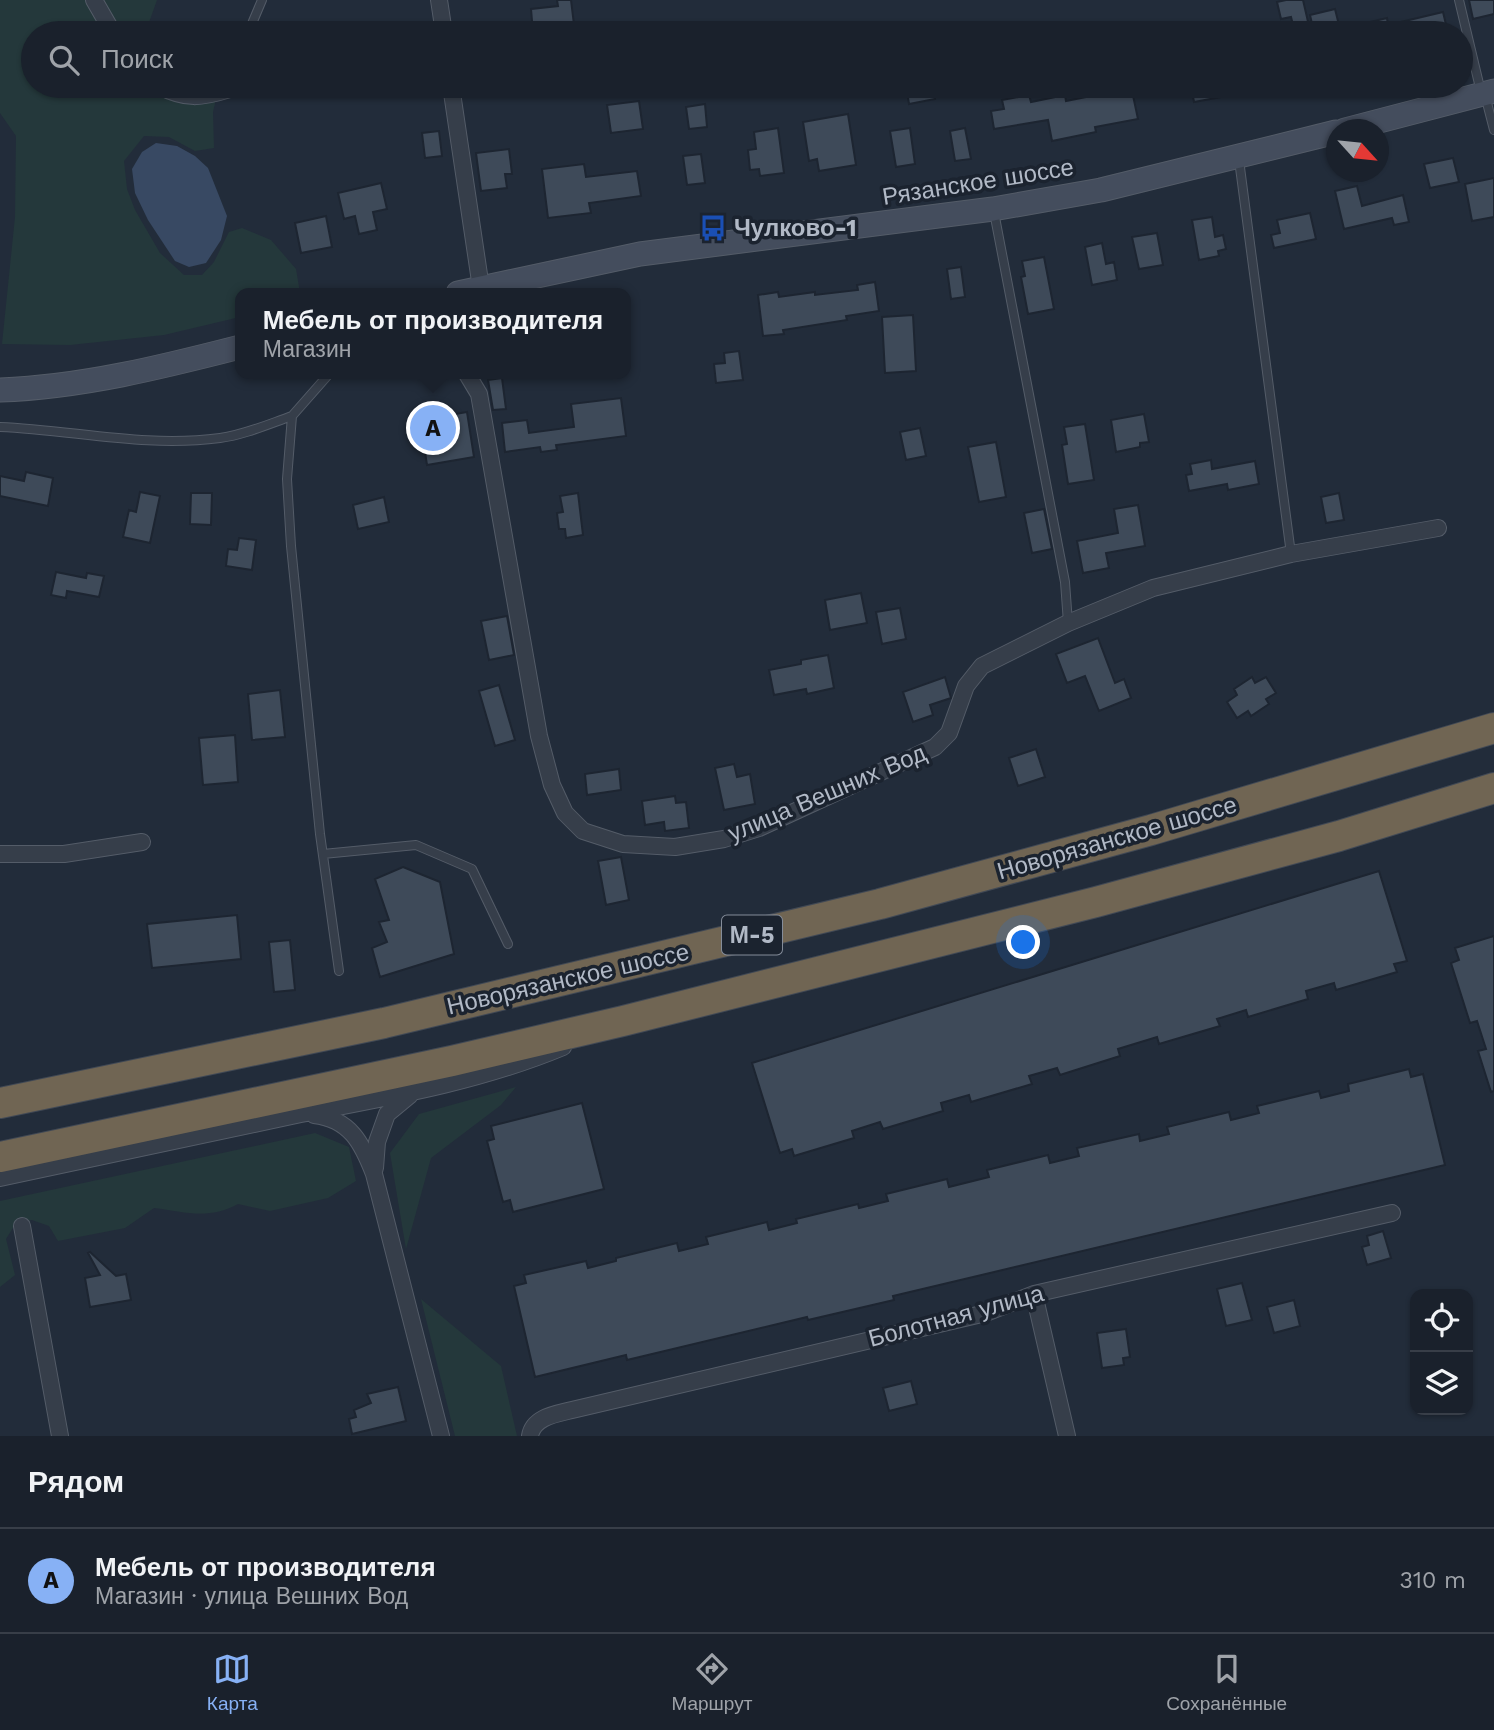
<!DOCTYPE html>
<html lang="ru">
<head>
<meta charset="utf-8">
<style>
	body { margin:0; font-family:"Work Sans",sans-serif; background:#272e38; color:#f1f3f6 }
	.controls { position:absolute; right:21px; bottom:21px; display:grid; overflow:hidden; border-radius:14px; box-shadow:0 2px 5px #0004 }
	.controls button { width:63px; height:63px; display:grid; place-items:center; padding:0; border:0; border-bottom:2px solid #383e48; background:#1a212c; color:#f1f3f6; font:35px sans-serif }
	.compass { position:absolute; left:1326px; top:119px; width:63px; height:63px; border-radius:50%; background:#1a212c; box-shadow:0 2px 5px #0004; rotate:117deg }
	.you { position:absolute; left:1024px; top:943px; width:24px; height:24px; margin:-18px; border:5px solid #fff; border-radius:50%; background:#1a73e8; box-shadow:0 0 0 10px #1a73e833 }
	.badge { display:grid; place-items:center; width:46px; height:46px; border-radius:50%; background:#87b1f5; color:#111; font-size:23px; font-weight:700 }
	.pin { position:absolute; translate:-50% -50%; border:4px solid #fff; box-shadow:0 2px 7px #0006 }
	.popup { position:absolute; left:235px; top:288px; width:396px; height:91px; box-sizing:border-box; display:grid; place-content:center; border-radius:14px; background:#1a212c; filter:drop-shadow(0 2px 5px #0005); font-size:23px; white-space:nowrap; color:#9fa3a9 }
	.popup b { font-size:26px; color:#f1f3f6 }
	.popup::after { content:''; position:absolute; left:50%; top:100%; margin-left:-14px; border:14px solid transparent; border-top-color:#1a212c }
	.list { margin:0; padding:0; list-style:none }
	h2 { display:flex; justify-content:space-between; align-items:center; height:91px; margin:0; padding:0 28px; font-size:30px }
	h2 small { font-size:23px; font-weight:400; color:#9fa3a9 }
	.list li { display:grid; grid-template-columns:46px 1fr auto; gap:21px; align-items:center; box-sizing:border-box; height:105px; padding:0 28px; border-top:2px solid #383e48 }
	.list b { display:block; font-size:26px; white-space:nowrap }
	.list p { margin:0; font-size:23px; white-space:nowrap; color:#9fa3a9 }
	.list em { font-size:23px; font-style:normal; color:#9fa3a9 }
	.icon { flex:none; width:38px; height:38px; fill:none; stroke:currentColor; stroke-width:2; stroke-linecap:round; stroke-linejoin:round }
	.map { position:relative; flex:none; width:1494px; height:1436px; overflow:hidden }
	.search { position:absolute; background:#1a212c; box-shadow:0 2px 5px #0004; left:21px; right:21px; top:21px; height:77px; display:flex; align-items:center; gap:18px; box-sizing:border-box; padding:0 24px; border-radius:38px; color:#9fa3a9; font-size:26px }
	.sheet { height:196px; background:#1a212c }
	nav { display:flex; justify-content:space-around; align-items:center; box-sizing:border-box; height:98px; border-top:2px solid #383e48; background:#1a212c; font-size:19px; color:#9fa3a9 }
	nav a { display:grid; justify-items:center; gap:4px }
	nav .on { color:#87b1f5 }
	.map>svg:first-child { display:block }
</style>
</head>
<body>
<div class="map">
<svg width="1494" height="1436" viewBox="0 0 1494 1436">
	<rect width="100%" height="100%" fill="#222c3a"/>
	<path fill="#24383b" d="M0 0H157L147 28 162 33H33V86H219L213 112 214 148 195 151 169 137 144 136 124 161 127 189 135 210 160 253 184 275H202L214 262 229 232 242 228 271 240 296 269 300 293H240V317L164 335 70 345 2 344 15 217 16 136 0 113Z
		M516 1087 501 1105 431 1158 406 1249 390 1153 419 1114Z
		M315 1133 349 1147 356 1181 328 1198 270 1211 238 1204C209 1220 185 1212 154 1208L125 1228 58 1241 49 1226 32 1220 16 1223 6 1239 15 1275 0 1287V1201Z
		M421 1299 501 1366 517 1436H455Z"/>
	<path fill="#384963" d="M156 143 177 146 195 156 208 168 227 216 221 240 206 263 189 267 175 261 148 220 135 193 132 169 142 152Z"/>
	<path fill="#3e4a59" stroke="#1d2531" stroke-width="2" d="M557 0H571L575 33H533L531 9 558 6Z
		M1286 0H1303L1309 26 1294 29 1291 17 1281 19 1277 2Z
		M1469 0H1494V14L1473 19Z
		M1335 9 1341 33H1314L1310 15Z
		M1443 12 1448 33H1346L1345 28 1387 18 1388 25Z
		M906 86H932L935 99 909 104Z
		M1104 86H1131L1138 119 1095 127 1096 132 1052 141 1048 120 994 129 991 111 1004 109 1002 100 1029 95 1031 102 1065 95 1066 101 1106 93Z
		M1191 86H1243V93L1194 102Z
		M639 101 643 129 611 133 607 105Z
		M705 104 707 127 689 129 686 107Z
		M848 114 856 165 819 171 817 159 809 161 803 122Z
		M778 128 784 173 760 176 759 169 750 170 748 150 756 149 754 132Z
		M910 128 915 164 896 167 890 131Z
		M965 128 971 159 955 161 950 131Z
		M439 131 442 156 425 158 422 133Z
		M509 149 512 174H505L507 188 481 191 476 153Z
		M701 154 705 183 687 185 683 156Z
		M1453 158 1459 182 1430 188 1424 164Z
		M584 164 586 177 637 171 641 196 589 203 591 213 548 218 542 169Z
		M1494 178V217L1472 221 1465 184Z
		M381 183 387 209 373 212 377 230 359 234 355 216 344 219 338 193Z
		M1357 186 1362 206 1403 195 1409 222 1394 225 1392 218 1344 229 1335 191Z
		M1310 213 1316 239 1274 248 1271 235 1280 233 1277 220Z
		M326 216 332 247 301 253 295 223Z
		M1212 217 1215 237 1223 235 1226 249 1218 251 1219 256 1199 260 1192 220Z
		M1157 233 1163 265 1139 269 1132 237Z
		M1102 243 1106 264 1114 262 1117 280 1092 285 1085 247Z
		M1044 257 1054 309 1028 314 1021 277 1025 276 1022 261Z
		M961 267 965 297 951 299 947 269Z
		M875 282 879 311 846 316 847 320 783 330 784 334 763 336 758 295 778 292 779 297 815 292V295L858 290 857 285Z
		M913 315 916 371 885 373 882 317Z
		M739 351 743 380 716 383 714 364 725 363 724 353Z
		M502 378 506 409 493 410 488 380Z
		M621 398 626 436 556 445 557 450 541 452 540 447 505 452 502 423 527 420 529 433 574 427 571 404Z
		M467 412 474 457 427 465 420 420Z
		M1144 414 1149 442 1140 443V447L1116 452 1111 420Z
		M1085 424 1094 480 1068 484 1062 445 1067 444 1064 427Z
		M920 428 926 456 906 460 900 432Z
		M996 442 1006 497 979 502 968 447Z
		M1211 460 1212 469 1255 461 1259 484 1228 490 1227 484 1189 491 1186 475 1192 474 1190 464Z
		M26 472 53 478 48 506 0 496V476L24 481Z
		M140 492 160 496 150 543 123 537 129 510 136 512Z
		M191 493H212L211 525 190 524Z
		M578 493 583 535 566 538 565 529H559L557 513 563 512 560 496Z
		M1339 493 1344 520 1326 523 1321 497Z
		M384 497 389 522 358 529 353 505Z
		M1138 505 1145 546 1106 553 1109 568 1083 573 1077 541 1118 533 1114 509Z
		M1044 509 1052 549 1032 553 1024 513Z
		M239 538 256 540 252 570 226 566 228 549 237 550Z
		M56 572 86 578 87 573 104 576 99 597 67 591 66 598 51 595Z
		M861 593 867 623 830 630 825 600Z
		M900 608 906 639 882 644 876 612Z
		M507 616 514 655 489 660 481 621Z
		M1098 638 1115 683 1124 679 1131 698 1099 711 1085 676 1067 683 1056 654Z
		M828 655 834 688 807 694 806 689 774 695 769 670 801 664V660Z
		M945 677 951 698 930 705 933 715 913 722 903 692Z
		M1252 677 1255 683 1266 677 1276 693 1266 699 1269 704 1251 716 1248 711 1237 718 1227 702 1237 695 1234 689Z
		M499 685 515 740 495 746 479 691Z
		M280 690 285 737 252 740 248 694Z
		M235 735 238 782 203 785 199 738Z
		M1036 749 1045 777 1018 786 1009 758Z
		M734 764 737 777 750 774 755 804 724 810 715 768Z
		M619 769 621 790 587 795 585 774Z
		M675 796 676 803 686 802 689 828 665 831 664 822 645 825 642 801Z
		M621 857 629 900 606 905 598 861Z
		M403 867 440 882 454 954 380 977 372 948 387 942 379 922 389 920 375 879Z
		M1379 871 1407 961 1394 964 1397 972 1336 990 1334 983 1306 991 1308 999 1248 1017 1246 1010 1217 1019 1220 1026 1159 1044 1157 1037 1118 1049 1120 1056 1060 1075 1057 1068 1029 1076 1032 1084 971 1102 969 1095 941 1103 943 1111 883 1129 880 1122 852 1131 854 1138 794 1156 792 1149 780 1153 752 1063Z
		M237 915 241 959 152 968 147 924Z
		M1494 936V1091L1491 1092 1478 1051 1486 1049 1477 1021 1470 1023 1451 963 1459 960 1455 948Z
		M290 940 295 990 274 992 269 942Z
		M1409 1069 1411 1077 1423 1074 1445 1165 893 1296 894 1300 808 1320 807 1317 627 1360 626 1355 535 1377 514 1286 526 1283 524 1275 586 1261 588 1268 616 1261V1258L677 1243 679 1251 708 1244 706 1237 767 1222 769 1230 797 1223 796 1219 858 1204 859 1208 888 1201 886 1194 947 1179 949 1187 989 1177 987 1170 1048 1155 1050 1163 1079 1156 1077 1148 1139 1134 1140 1141 1169 1134 1167 1127 1229 1112 1231 1120 1259 1113 1257 1106 1319 1091 1321 1098 1349 1091 1348 1084Z
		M582 1103 604 1189 513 1212 510 1200 503 1202 487 1141 494 1139 491 1126Z
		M1383 1231 1391 1258 1367 1265 1362 1247 1369 1245 1367 1236Z
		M90 1252 116 1276 126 1274 131 1300 90 1307 85 1278 100 1275 88 1253Z
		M1242 1283 1252 1320 1226 1326 1217 1289Z
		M1294 1300 1300 1326 1274 1333 1267 1307Z
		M1126 1329 1130 1357 1123 1358 1124 1365 1102 1368 1097 1333Z
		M911 1381 917 1404 889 1411 883 1388Z
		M398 1387 406 1421 352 1434 349 1419 356 1417 354 1410 371 1403 367 1394Z"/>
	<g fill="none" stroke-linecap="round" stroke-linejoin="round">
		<g stroke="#545c68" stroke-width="10">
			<path id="lane" d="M1459 0 1481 92
				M248 33 262 0
				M1485 95 1494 130
				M1239 160 1291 554
				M994 212 1065 582 1068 623
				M329 374 292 416 287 479 291 546 320 834 339 971
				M0 427C74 430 145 448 220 438 244 435 269 424 292 416
				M323 854 416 845 472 869 508 944"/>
		</g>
		<g stroke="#545c68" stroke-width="18">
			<path id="street" d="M94 0 113 33
				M439 0 444 33
				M159 86C186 100 201 98 230 89
				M451 86 481 288
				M467 374 479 394 539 736 552 785 565 813 583 831 623 844 675 847 724 839 759 828 935 747 949 733 966 686 982 666 1068 623 1153 588 1291 554 1438 528
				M0 854H64L142 842
				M314 1115C350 1119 362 1143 374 1174L441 1436
				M375 1168 377 1142 387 1114 410 1095
				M0 1178C100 1157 201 1135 301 1114 390 1097 479 1082 563 1047
				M22 1226 60 1436
				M1034 1294 1067 1436
				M530 1436C533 1417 556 1414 572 1410L986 1313 1034 1294 1392 1213"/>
		</g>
		<g stroke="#545c68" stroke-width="25">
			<path id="secondary" d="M1345 130 1494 91
				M458 293 640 254 993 209 1101 190 1336 132
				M0 390C82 387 162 367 240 347"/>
		</g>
		<g stroke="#414955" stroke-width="32">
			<path id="highway" d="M0 1103 384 1023 880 904 1151 830 1494 728
				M0 1157 452 1061 623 1021 1096 902 1339 836 1494 788"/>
		</g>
		<use href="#lane" stroke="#363e4a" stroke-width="8"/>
		<use href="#street" stroke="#363e4a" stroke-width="16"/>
		<use href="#secondary" stroke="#444d5d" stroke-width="23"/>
		<use href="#highway" stroke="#706553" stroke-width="30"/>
	</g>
	<defs>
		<g id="bus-bare" transform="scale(2.1)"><path d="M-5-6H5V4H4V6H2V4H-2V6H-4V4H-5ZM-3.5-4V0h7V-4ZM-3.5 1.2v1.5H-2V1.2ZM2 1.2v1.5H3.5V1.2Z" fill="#1a4fb4" stroke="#1b232f" stroke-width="2.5" paint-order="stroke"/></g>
	</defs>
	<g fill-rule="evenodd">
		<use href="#bus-bare" x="713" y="228"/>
	</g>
	<g text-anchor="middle" stroke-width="7" stroke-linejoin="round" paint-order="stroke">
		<rect fill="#1b232f" stroke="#848c99" stroke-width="2" x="722" y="915.5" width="60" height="39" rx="5"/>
		<g font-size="23" font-weight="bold" fill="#b1b9c6">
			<text x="752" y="943">М-5</text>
		</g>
		<g font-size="24" fill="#b1b9c6" stroke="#1b232f">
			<text transform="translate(978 182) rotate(-9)" y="8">Рязанское шоссе</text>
			<text transform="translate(827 793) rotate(-23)" y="8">улица Вешних Вод</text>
			<text transform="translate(1117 838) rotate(-16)" y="8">Новорязанское шоссе</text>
			<text transform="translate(568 979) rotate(-13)" y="8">Новорязанское шоссе</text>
			<text transform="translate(956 1316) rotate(-15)" y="8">Болотная улица</text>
		</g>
		<g font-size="24" font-weight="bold" fill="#b1b9c6" stroke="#1b232f" text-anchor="start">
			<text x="734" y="236">Чулково-1</text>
		</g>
	</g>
</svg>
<div class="controls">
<button><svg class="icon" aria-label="locate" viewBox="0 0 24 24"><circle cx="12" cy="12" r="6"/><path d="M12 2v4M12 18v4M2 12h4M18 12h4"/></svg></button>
<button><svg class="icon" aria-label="layers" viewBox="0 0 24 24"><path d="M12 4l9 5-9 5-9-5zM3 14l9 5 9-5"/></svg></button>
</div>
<svg class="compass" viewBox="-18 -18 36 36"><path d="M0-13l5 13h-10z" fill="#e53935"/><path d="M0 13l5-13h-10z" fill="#9fa3a9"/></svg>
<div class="you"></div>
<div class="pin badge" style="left:433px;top:428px">A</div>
<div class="popup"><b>Мебель от производителя</b>Магазин</div>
<div class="search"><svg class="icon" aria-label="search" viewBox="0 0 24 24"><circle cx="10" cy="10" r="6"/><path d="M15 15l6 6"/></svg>Поиск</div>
</div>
<section class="sheet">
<h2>Рядом<small></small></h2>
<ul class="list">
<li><span class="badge">A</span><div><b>Мебель от производителя</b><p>Магазин · улица Вешних Вод</p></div><em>310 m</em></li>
</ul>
</section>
<nav>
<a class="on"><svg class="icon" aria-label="map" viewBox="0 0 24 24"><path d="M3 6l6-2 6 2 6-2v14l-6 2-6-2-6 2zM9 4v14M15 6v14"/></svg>Карта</a>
<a><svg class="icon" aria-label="directions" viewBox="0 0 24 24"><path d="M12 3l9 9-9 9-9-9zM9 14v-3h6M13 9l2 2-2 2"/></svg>Маршрут</a>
<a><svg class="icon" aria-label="saved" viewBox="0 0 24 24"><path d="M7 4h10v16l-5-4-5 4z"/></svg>Сохранённые</a>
</nav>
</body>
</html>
